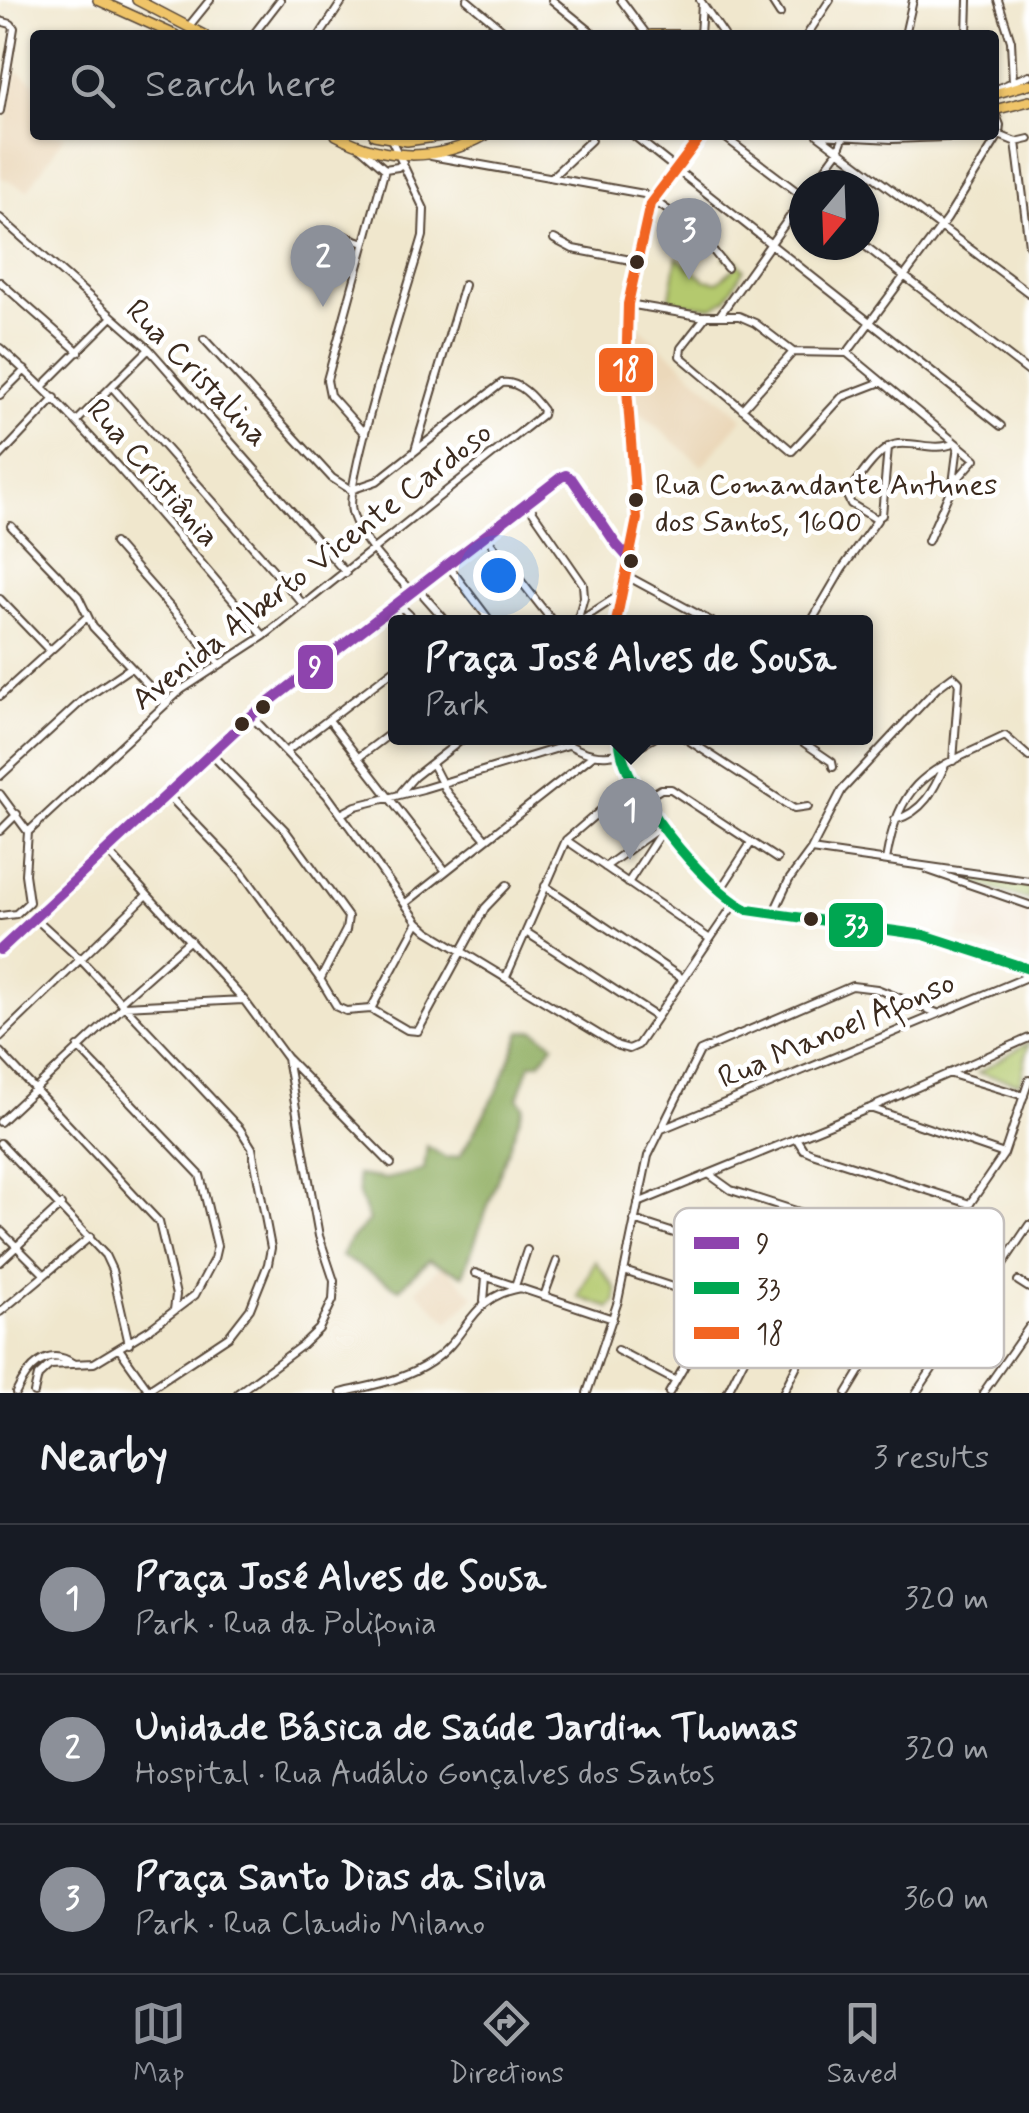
<!DOCTYPE html>
<html lang="en">
<head>
<meta charset="utf-8">
<style>
	body { margin:0; font-family:Mynerve,sans-serif; background:#242831; color:#f1f3f6 }
	.compass { position:absolute; left:789px; top:170px; width:90px; height:90px; border-radius:50%; background:#171b24; box-shadow:0 2px 8px #0004; rotate:199deg }
	.you { position:absolute; left:498px; top:575px; width:35px; height:35px; margin:-25px; border:8px solid #fff; border-radius:50%; background:#1a73e8; box-shadow:0 0 0 15px #1a73e833 }
	.badge { display:grid; place-items:center; width:65px; height:65px; border-radius:50%; background:#8c9099; color:#fff; font-size:32px; font-weight:700 }
	.pin { position:absolute; translate:-50% -82px; filter:drop-shadow(0 2px 5px #0008) }
	.pin::after { content:''; position:absolute; top:52px; width:35px; height:30px; background:inherit; clip-path:polygon(0 0,100% 0,50% 100%) }
	.popup { position:absolute; left:388px; top:615px; width:485px; height:130px; box-sizing:border-box; display:grid; place-content:center; border-radius:10px; background:#171b24; filter:drop-shadow(0 2px 8px #0005); font-size:32px; white-space:nowrap; color:#9ea1a6 }
	.popup b { font-size:38px; color:#f1f3f6 }
	.popup::after { content:''; position:absolute; left:50%; top:100%; margin-left:-20px; border:20px solid transparent; border-top-color:#171b24 }
	.list { margin:0; padding:0; list-style:none }
	h2 { display:flex; justify-content:space-between; align-items:center; height:130px; margin:0; padding:0 40px; font-size:42px }
	h2 small { font-size:32px; font-weight:400; color:#9ea1a6 }
	.list li { display:grid; grid-template-columns:65px 1fr auto; gap:30px; align-items:center; box-sizing:border-box; height:150px; padding:0 40px; border-top:2px solid #363941 }
	.list b { display:block; font-size:38px; white-space:nowrap }
	.list p { margin:0; font-size:32px; white-space:nowrap; color:#9ea1a6 }
	.list em { font-size:32px; font-style:normal; color:#9ea1a6 }
	.icon { flex:none; width:55px; height:55px; fill:none; stroke:currentColor; stroke-width:2; stroke-linecap:round; stroke-linejoin:round }
	.map { position:relative; flex:none; width:1029px; height:1393px; overflow:hidden }
	.search { position:absolute; background:#171b24; box-shadow:0 2px 8px #0004; left:30px; right:30px; top:30px; height:110px; display:flex; align-items:center; gap:25px; box-sizing:border-box; padding:0 35px; border-radius:10px; color:#9ea1a6; font-size:38px }
	.sheet { height:580px; background:#171b24 }
	nav { display:flex; justify-content:space-around; align-items:center; box-sizing:border-box; height:140px; border-top:2px solid #363941; background:#171b24; font-size:28px; color:#9ea1a6 }
	nav a { display:grid; justify-items:center; gap:5px }
	nav .on { color:#8c9099 }
	.map>svg:first-child { display:block }
</style>
</head>
<body>
<div class="map">
<svg width="1029" height="1393" viewBox="0 0 1029 1393">
	<rect width="100%" height="100%" fill="#fff"/>
	<filter id="ink" filterUnits="userSpaceOnUse"><feTurbulence type="fractalNoise" baseFrequency=".01" numOctaves="2"/><feDisplacementMap in="SourceGraphic" scale="20" xChannelSelector="R" yChannelSelector="G"/><feConvolveMatrix kernelMatrix="1 2 1 2 8 2 1 2 1" color-interpolation-filters="sRGB"/></filter>
	<filter id="wash" filterUnits="userSpaceOnUse"><feTurbulence type="fractalNoise" baseFrequency=".0048" numOctaves="4" result="noise"/><feDisplacementMap in="SourceGraphic" scale="40" xChannelSelector="R" yChannelSelector="G"/><feGaussianBlur stdDeviation="2.25" result="paint"/><feColorMatrix in="noise" values="0 0 0 0 0 0 0 0 0 0 0 0 0 0 0 0 0 1.4 0 .05"/><feComposite in="paint" operator="in"/></filter>
	<g filter="url(#wash)">
		<rect width="100%" height="100%" fill="#f0e7cd"/>
		<path fill="#ebd8ba" d="M17 71 35 83V135H65L28 190 0 177V149Z
			M632 321 743 418 702 466 636 409Z
			M972 889 1029 910V961L957 937Z
			M442 1264 474 1296 449 1322 416 1290Z"/>
		<path fill="#b4c96e" stroke="#787a46" stroke-width="2.5" d="M729 252 744 269 726 299 713 307 669 302 677 257 705 280 718 282 736 267 735 262 724 258Z
			M952 872 1029 885V900L966 881Z
			M1029 1042 1020 1083 978 1073Z
			M595 1261 616 1289V1301L610 1308 578 1297Z
			M837 1292 839 1295 817 1311 760 1327 753 1320 757 1316Z"/>
		<path fill="#8fad61" stroke="#656c40" stroke-width="2.5" d="M534 1030 554 1044 540 1062 530 1064 518 1098 524 1106 463 1275 429 1260 399 1289 341 1256 350 1240 369 1221 359 1195 357 1175 386 1179 424 1170 427 1146 446 1158 460 1156 497 1092 521 1032Z"/>
	</g>
	<g filter="url(#ink)">
		<g fill="none" stroke-linecap="round" stroke-linejoin="round">
			<g stroke="#564638" stroke-width="10">
				<path id="minor" d="M467 0 509 35
					M552 0 595 35
					M621 0 647 35
					M700 0 724 35
					M771 0 780 14
					M998 0 1011 41 1013 82
					M0 21 11 24 14 28 0 111
					M189 26 210 0
					M253 35 280 0
					M320 35 343 0
					M700 35 702 3
					M807 35 830 0
					M905 35 913 0
					M967 35 968 0
					M994 90 1029 75
					M994 110 1000 125 999 135
					M633 135 1001 426
					M722 135 804 197
					M818 135 1029 293
					M819 135 892 139 999 135 1016 142 1029 139
					M391 139 424 209 423 236C411 279 343 483 352 512 360 541 391 571 412 592
					M1016 142 1029 245
					M361 148 385 169 398 167 403 162
					M431 156 644 194 697 230 727 268
					M553 176 591 140
					M813 185 838 151 843 138
					M0 218 149 349 346 573
					M339 234 364 243
					M554 239 573 249 636 261
					M864 245 1029 372
					M0 282 79 352
					M628 304 699 316H739L755 323 793 352 847 353 975 459 953 484
					M720 315 804 197
					M706 316 681 348 680 356 792 451 842 397 881 382
					M0 348C97 434 178 538 264 636
					M847 353 947 219 999 135
					M44 385 112 317
					M112 387 304 605
					M0 395 25 370
					M742 409 793 352
					M77 421 149 349
					M365 434 330 395 327 380 385 169
					M888 447 882 515 876 519 851 504 847 496C857 481 879 446 898 444 919 442 935 452 955 443
					M415 450 464 285
					M0 456 55 398
					M527 503 583 584 584 597 577 622
					M11 526 78 596 93 627 166 704
					M485 535 553 622
					M928 541 953 484 958 445
					M114 543 220 664
					M447 564 491 622
					M627 576 712 622
					M417 588 447 622
					M0 599 49 650
					M397 603 417 622
					M578 622 621 594
					M616 622 637 519 626 376 628 304 650 204 702 135
					M811 622 842 569 877 520
					M0 696 87 617
					M251 716 327 795 418 922 428 931 618 1046 629 1049 638 1045 734 904
					M329 720 445 870
					M558 738C594 763 617 759 654 738
					M620 738C616 782 708 892 748 910L924 935 1029 969
					M685 738 794 809 808 807
					M797 738 832 762 833 767
					M287 751 395 669
					M209 752 285 830 348 917 346 930 321 978
					M359 757 395 730
					M432 764 447 793 485 838
					M0 776 84 699 130 668
					M401 792 414 777 464 738
					M166 793 241 871 320 979 337 1007 346 1011 371 1009
					M0 794 28 832 25 874 29 902
					M645 799 661 789H671L777 859
					M341 814 356 806 423 789 568 745
					M895 820C923 812 934 790 945 765
					M0 831 17 814
					M28 832 181 690 264 636 542 415 543 410C533 397 520 381 502 383L377 481 351 490 332 478 204 339
					M566 840 710 939
					M811 850 1029 881
					M107 851 244 1000 286 1057 391 1164
					M886 860C901 773 932 771 1005 736L1029 757
					M605 867 662 826
					M928 870 1029 905
					M628 883 663 829
					M545 886 683 979
					M719 892 751 843
					M407 902 592 756
					M16 914 29 902
					M773 914 789 880 811 850 842 790 937 688 953 676 959 682 953 761
					M0 916 16 914
					M34 917 81 960 240 1129 252 1148 271 1248 268 1264 250 1309 229 1336 143 1393
					M526 932 655 1016
					M0 950 251 716 561 477 566 475 572 479 616 544 631 561
					M506 977 566 840 635 781
					M120 1002 190 940
					M371 1009 407 1030 418 1031 485 908 507 885
					M371 1009 418 922
					M0 1037 147 895
					M0 1052 159 1222 176 1295 174 1310
					M948 1073 1024 1096
					M870 1108 1004 1154
					M0 1122 124 1006 243 1000
					M662 1129 1029 976
					M796 1138 803 1149 812 1153 970 1204
					M0 1143 105 1255 112 1270 129 1344
					M710 1175 731 1190 935 1256
					M638 1203 870 1108 1029 1038
					M634 1220 899 1306
					M0 1230 43 1273
					M0 1262 61 1205
					M624 1271 751 1313 815 1296 833 1286
					M475 1273 613 1319
					M1018 1281 1029 1288
					M515 1286 527 1250
					M544 1296 557 1261
					M484 1301 486 1277
					M0 1312 90 1237
					M120 1350 150 1392
					M617 1350 676 1381
					M16 1393C27 1369 47 1345 74 1364
					M34 1393 38 1376 50 1365 94 1363 150 1329 195 1295 214 1259 217 1246 200 1175 78 1047
					M238 1393 301 1346 319 1329 333 1300 334 1281 319 1236 287 1058
					M341 1393C372 1385 403 1381 431 1362 470 1336 468 1297 521 1288
					M587 1393 618 1301 648 1156 700 1051 852 986 877 989 937 1013
					M669 1393 707 1327 757 1333 822 1316 850 1292
					M727 1393 757 1333
					M783 1393 821 1317
					M847 1393 899 1307 1004 1154 1029 1080
					M916 1393 1029 1225
					M983 1393 1029 1327"/>
			</g>
			<g stroke="#564638" stroke-width="12">
				<path id="major" d="M98 0 175 35
					M137 0 204 35
					M651 35H698
					M994 94 1029 84
					M994 110 1029 101
					M336 135C385 161 438 162 486 135
					M374 135 407 141 449 135"/>
			</g>
			<use href="#minor" stroke="#fff" stroke-width="6"/>
			<use href="#major" stroke="#efc469" stroke-width="9"/>
			<g stroke="#fff" stroke-width="18">
				<path id="bus-1" d="M0 950 251 716 561 477 566 475 572 479 616 544 631 561"/>
			</g>
			<g stroke="#fff" stroke-width="18">
				<path id="bus-2" d="M620 738C616 782 708 892 748 910L924 935 1029 969"/>
			</g>
			<g stroke="#fff" stroke-width="18">
				<path id="bus-3" d="M616 622 637 519 626 376 628 304 650 204 702 135"/>
			</g>
			<use href="#bus-1" stroke="#8e44ad" stroke-width="10"/>
			<use href="#bus-2" stroke="#00a651" stroke-width="10"/>
			<use href="#bus-3" stroke="#f26522" stroke-width="10"/>
		</g>
	</g>
	<g fill="#3b2a1e" stroke="#fff" stroke-width="4">
		<circle cx="637" cy="262" r="9"/>
		<circle cx="636" cy="500" r="9"/>
		<circle cx="631" cy="561" r="9"/>
		<circle cx="263" cy="707" r="9"/>
		<circle cx="242" cy="724" r="9"/>
		<circle cx="811" cy="919" r="9"/>
	</g>
	<g text-anchor="middle" stroke-width="9" stroke-linejoin="round" paint-order="stroke">
		<g font-size="30" fill="#3b2a1e" stroke="#fff" text-anchor="start">
			<text x="655" y="494">Rua Comandante Antunes<tspan x="655" dy="37">dos Santos, 1600</tspan></text>
		</g>
		<g font-size="32" fill="#3b2a1e" stroke="#fff">
			<text transform="translate(198 372) rotate(46)" y="11">Rua Cristalina</text>
			<text transform="translate(154 472) rotate(49)" y="11">Rua Cristiânia</text>
			<text transform="translate(311 565) rotate(-38)" y="11">Avenida Alberto Vicente Cardoso</text>
			<text transform="translate(836 1029) rotate(-23)" y="11">Rua Manoel Afonso</text>
		</g>
	</g>
	<rect x="674" y="1208" width="330" height="160" rx="15" fill="#fff" stroke="#c4bfbc" stroke-width="2.5"/>
	<rect x="694" y="1237" width="45" height="12" fill="#8e44ad"/>
	<rect x="694" y="1282" width="45" height="12" fill="#00a651"/>
	<rect x="694" y="1327" width="45" height="12" fill="#f26522"/>
	<g font-size="28" fill="#3b2a1e">
		<text x="756" y="1253">9</text>
		<text x="756" y="1298">33</text>
		<text x="756" y="1343">18</text>
	</g>
	<g stroke="#fff" stroke-width="4">
		<rect x="597" y="346" width="58" height="48" rx="10" fill="#f26522"/>
		<rect x="296" y="643" width="39" height="48" rx="10" fill="#8e44ad"/>
		<rect x="827" y="901" width="58" height="48" rx="10" fill="#00a651"/>
	</g>
	<g font-size="28" text-anchor="middle" font-weight="bold" fill="#fff">
		<text x="626" y="379">18</text>
		<text x="315" y="676">9</text>
		<text x="856" y="935">33</text>
	</g>
</svg>
<svg class="compass" viewBox="-18 -18 36 36"><path d="M0-13l5 13h-10z" fill="#e53935"/><path d="M0 13l5-13h-10z" fill="#9ea1a6"/></svg>
<div class="you"></div>
<div class="pin badge" style="left:630px;top:860px">1</div>
<div class="popup"><b>Praça José Alves de Sousa</b>Park</div>
<div class="pin badge" style="left:323px;top:307px">2</div>
<div class="pin badge" style="left:689px;top:280px">3</div>
<div class="search"><svg class="icon" aria-label="search" viewBox="0 0 24 24"><circle cx="10" cy="10" r="6"/><path d="M15 15l6 6"/></svg>Search here</div>
</div>
<section class="sheet">
<h2>Nearby<small>3 results</small></h2>
<ul class="list">
<li><span class="badge">1</span><div><b>Praça José Alves de Sousa</b><p>Park · Rua da Polifonia</p></div><em>320 m</em></li>
<li><span class="badge">2</span><div><b>Unidade Básica de Saúde Jardim Thomas</b><p>Hospital · Rua Audálio Gonçalves dos Santos</p></div><em>320 m</em></li>
<li><span class="badge">3</span><div><b>Praça Santo Dias da Silva</b><p>Park · Rua Claudio Milano</p></div><em>360 m</em></li>
</ul>
</section>
<nav>
<a class="on"><svg class="icon" aria-label="map" viewBox="0 0 24 24"><path d="M3 6l6-2 6 2 6-2v14l-6 2-6-2-6 2zM9 4v14M15 6v14"/></svg>Map</a>
<a><svg class="icon" aria-label="directions" viewBox="0 0 24 24"><path d="M12 3l9 9-9 9-9-9zM9 14v-3h6M13 9l2 2-2 2"/></svg>Directions</a>
<a><svg class="icon" aria-label="saved" viewBox="0 0 24 24"><path d="M7 4h10v16l-5-4-5 4z"/></svg>Saved</a>
</nav>
</body>
</html>
